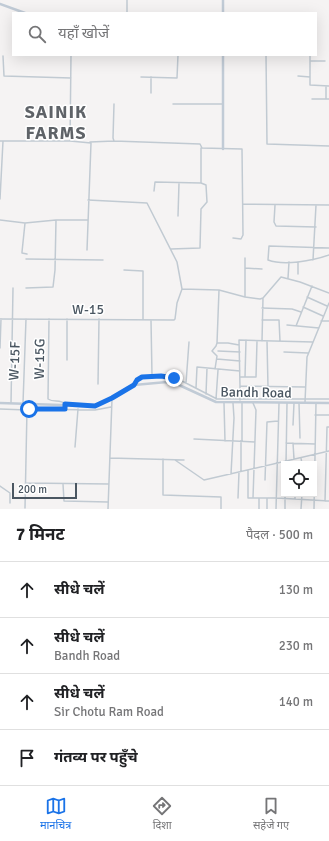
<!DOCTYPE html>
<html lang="hi">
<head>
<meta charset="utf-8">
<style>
	body { margin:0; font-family:Signika,"Noto Sans Devanagari",sans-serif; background:#f2f2f2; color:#202124 }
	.controls { position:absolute; right:12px; bottom:12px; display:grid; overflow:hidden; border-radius:0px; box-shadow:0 4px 16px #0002 }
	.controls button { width:36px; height:36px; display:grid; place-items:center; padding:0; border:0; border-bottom:1px solid #e0e0e0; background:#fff; color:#202124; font:20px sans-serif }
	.scale { position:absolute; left:12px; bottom:10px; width:65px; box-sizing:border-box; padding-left:4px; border:2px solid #4a5661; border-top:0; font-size:11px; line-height:14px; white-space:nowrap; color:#4a5661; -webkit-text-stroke:3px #fff; paint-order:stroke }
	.stop { position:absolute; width:12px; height:12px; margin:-9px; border:3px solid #1a73e8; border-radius:50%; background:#fff }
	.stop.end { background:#1a73e8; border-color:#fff; box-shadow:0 1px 4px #0008 }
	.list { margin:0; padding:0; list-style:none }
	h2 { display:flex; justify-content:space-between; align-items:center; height:52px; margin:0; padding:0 16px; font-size:17px }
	h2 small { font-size:13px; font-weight:400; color:#757577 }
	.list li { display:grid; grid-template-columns:26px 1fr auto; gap:12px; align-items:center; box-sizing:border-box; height:56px; padding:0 16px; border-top:1px solid #e0e0e0 }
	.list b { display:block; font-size:15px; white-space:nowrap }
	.list p { margin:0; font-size:13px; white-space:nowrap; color:#757577 }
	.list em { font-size:13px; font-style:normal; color:#757577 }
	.icon { flex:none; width:22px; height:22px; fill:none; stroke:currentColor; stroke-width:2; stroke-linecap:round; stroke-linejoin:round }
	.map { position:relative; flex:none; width:329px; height:509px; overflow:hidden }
	.search { position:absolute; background:#fff; box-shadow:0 4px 16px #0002; left:12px; right:12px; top:12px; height:44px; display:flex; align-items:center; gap:10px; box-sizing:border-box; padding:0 14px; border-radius:0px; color:#757577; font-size:15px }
	.sheet { height:276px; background:#fff }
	nav { display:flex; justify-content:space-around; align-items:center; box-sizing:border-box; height:56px; border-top:1px solid #e0e0e0; background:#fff; font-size:11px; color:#757577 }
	nav a { display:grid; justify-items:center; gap:2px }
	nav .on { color:#1a73e8 }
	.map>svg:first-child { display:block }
</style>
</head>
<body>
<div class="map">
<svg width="329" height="509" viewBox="0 0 329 509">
	<rect width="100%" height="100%" fill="#f5f3f3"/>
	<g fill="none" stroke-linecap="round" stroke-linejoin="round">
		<path stroke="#c1cad2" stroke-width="1.5" d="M127 0V13
			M266 55 267 144 329 146
			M310 55V85L329 86
			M3 56 4 76 71 78
			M310 61H325
			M298 76 310 77
			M141 77 177 78 178 55
			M326 87V99
			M151 93V77
			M312 99H329
			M114 104 113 138 114 141 200 144 202 148 242 149 243 235 241 239 233 238
			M173 104H222
			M0 141H70L91 143 87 250
			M70 141 71 55
			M90 142 114 141
			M154 191 155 182 201 183V148
			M0 199 3 141
			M88 200 147 203 177 262 182 289
			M243 204 329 205
			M275 205 274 222 276 226 316 227
			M178 216 179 183
			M0 220 25 223
			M329 248 269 246 268 260C284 266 312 261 329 255
			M171 249 200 248 201 209 207 202 206 185 201 183
			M27 254 22 253V252L25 223 56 220H88
			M245 258V297
			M26 259 103 260
			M313 260 316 205
			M245 268 262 269
			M124 270 143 271V320
			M298 274V262
			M288 278 289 262
			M26 288 53 287 55 270 56 220
			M307 297 327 306
			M303 307 323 316
			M262 308 292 309 301 312
			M0 319 174 320 175 319 177 303 182 289 219 290 245 297 260 299 263 298 281 277 300 282 329 293
			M49 319 48 399C54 403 60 399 65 404
			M151 320 152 376
			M262 320H279L280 341
			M321 321H329
			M287 325 319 328
			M296 326 312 286
			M262 341 263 298
			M267 341 268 387
			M217 343H228L239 345
			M0 348 1 319
			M218 351 240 352
			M284 352 308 353
			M217 359 240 361
			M67 360V319
			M215 369 217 356 212 351 216 346 217 343 219 290
			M240 377H256L257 341
			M245 377 246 340
			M186 383 189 342
			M98 384 99 319
			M134 385 137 380 142 377 166 376 182 381 217 399H329
			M240 386 239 340 313 342
			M196 388 197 367 240 371
			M206 394 207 368
			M216 399 218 370
			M240 400V386L305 387
			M305 402 307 357 329 303
			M11 403 13 288
			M23 403 26 319
			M224 403 225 441
			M242 403V441
			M253 403 256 410 253 498
			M299 403 300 438
			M0 409 27 410
			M315 415H329
			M293 425 294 403
			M194 439 255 442
			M286 443 315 444
			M293 443 294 459
			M75 447 78 409
			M110 458 184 460
			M301 458 302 464
			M163 459V495L221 497V509
			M175 460 204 480 329 451
			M286 464 287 403
			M241 471V441
			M248 471V498H277L329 501
			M231 474 234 418 233 403
			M265 480 267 422 278 421
			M26 483 109 484
			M63 484 64 501 108 502
			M0 486 10 493V503
			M238 498 239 472
			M295 499V494
			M325 501 327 427H329
			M25 508 27 409 95 410 111 407
			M108 509 112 399
			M259 509V498
			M267 509V498
			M276 509 279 403
			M285 509V494
			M301 509 302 494
			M314 509 316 403"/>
		<path stroke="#c1cbd6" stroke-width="2.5" d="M0 4 25 13
			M223 13V0
			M223 149V55
			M0 403 92 406 101 403 112 399 134 385 167 382 179 385 216 402 329 403"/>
	</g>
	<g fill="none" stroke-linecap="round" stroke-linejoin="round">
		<path stroke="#1a73e8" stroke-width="5" d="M29 409H65V404L95 406 112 398 134 385 137 380 142 377 161 376 174 378"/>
	</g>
	<g text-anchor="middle" stroke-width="3" stroke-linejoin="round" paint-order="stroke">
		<g font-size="14" fill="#4a5661" stroke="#fff">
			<text x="88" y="314">W-15</text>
			<text transform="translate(39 359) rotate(-89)" y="5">W-15G</text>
			<text transform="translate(14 361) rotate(-88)" y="5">W-15F</text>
			<text transform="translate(256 392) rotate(1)" y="5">Bandh Road</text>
		</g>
		<g font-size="18" font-weight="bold" letter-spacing="1" fill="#5f6368" stroke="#fff">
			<text x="56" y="118">SAINIK<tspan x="56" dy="21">FARMS</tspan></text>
		</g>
	</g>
</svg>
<div class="controls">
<button><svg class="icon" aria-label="locate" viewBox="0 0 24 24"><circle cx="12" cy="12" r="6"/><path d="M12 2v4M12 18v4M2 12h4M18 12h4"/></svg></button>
</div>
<div class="scale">200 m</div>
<div class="stop" style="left:29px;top:409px"></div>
<div class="stop end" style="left:174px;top:378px"></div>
<div class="search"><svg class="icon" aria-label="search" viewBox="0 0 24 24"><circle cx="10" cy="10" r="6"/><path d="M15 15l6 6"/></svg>यहाँ खोजें</div>
</div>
<section class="sheet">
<h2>7 मिनट<small>पैदल · 500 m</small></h2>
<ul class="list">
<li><svg class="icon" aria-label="ahead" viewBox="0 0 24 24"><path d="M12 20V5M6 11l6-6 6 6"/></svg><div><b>सीधे चलें</b></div><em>130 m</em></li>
<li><svg class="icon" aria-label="ahead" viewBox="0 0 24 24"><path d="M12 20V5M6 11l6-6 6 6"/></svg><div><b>सीधे चलें</b><p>Bandh Road</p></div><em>230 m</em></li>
<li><svg class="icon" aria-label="ahead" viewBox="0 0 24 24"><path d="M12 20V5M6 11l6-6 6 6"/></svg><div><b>सीधे चलें</b><p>Sir Chotu Ram Road</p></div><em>140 m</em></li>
<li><svg class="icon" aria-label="arrive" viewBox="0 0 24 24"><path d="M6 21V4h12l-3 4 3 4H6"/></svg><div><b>गंतव्य पर पहुँचे</b></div></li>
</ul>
</section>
<nav>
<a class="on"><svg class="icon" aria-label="map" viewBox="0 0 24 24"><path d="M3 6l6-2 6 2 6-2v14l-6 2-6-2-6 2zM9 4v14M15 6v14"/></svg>मानचित्र</a>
<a><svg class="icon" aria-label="directions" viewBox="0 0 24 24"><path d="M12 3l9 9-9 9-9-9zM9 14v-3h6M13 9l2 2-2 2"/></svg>दिशा</a>
<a><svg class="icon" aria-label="saved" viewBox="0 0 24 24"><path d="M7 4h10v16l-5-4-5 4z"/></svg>सहेजे गए</a>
</nav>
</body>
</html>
